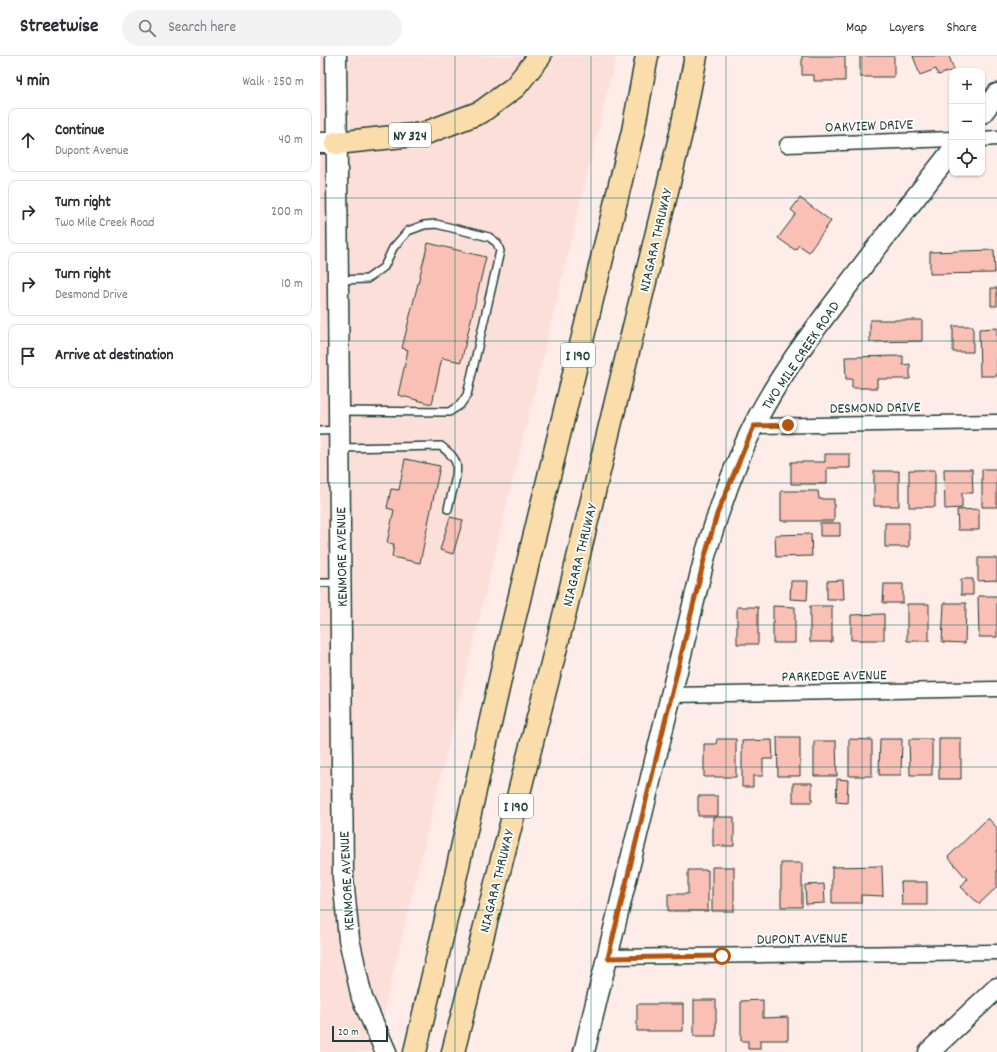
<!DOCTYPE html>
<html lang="en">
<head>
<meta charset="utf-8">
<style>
	body { margin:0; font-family:Dekko,sans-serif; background:#f2f2f3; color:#2b2b33 }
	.controls { position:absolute; right:12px; top:12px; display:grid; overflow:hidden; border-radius:8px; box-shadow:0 1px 3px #0004 }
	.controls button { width:36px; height:36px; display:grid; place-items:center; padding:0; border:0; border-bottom:1px solid #e1e1e2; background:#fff; color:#2b2b33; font:20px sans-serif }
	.scale { position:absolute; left:12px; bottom:10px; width:56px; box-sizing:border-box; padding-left:4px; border:2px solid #1f3d34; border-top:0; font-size:11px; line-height:14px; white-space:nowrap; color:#1f3d34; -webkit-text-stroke:3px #fff; paint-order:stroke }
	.stop { position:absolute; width:12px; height:12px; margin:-9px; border:3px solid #b45309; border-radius:50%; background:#fff }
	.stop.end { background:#b45309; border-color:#fff; box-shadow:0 1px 4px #0008 }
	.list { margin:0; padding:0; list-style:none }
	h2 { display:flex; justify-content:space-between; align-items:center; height:52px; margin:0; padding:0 16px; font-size:17px }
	h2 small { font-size:13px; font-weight:400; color:#7c7c81 }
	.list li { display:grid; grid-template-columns:26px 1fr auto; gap:12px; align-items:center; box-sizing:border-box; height:64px; margin:0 8px 8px; padding:0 8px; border:1px solid #e1e1e2; border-radius:8px }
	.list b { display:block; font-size:15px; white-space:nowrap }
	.list p { margin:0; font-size:13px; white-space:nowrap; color:#7c7c81 }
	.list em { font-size:13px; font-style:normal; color:#7c7c81 }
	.icon { flex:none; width:22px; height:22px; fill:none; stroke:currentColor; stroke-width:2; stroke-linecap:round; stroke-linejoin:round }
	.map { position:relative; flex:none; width:677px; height:996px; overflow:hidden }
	header { display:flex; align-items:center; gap:24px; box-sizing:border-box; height:56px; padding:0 20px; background:#fff; border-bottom:1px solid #e1e1e2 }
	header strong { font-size:19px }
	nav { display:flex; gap:22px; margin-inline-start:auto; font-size:14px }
	.search { width:280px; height:36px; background:#f2f2f3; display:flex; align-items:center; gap:10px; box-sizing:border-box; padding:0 14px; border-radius:22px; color:#7c7c81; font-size:15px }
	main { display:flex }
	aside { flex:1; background:#fff }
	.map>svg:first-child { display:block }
</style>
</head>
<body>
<header>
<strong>Streetwise</strong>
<div class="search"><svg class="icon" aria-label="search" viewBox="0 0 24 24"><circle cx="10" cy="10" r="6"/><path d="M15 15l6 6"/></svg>Search here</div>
<nav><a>Map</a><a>Layers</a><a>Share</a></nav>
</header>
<main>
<aside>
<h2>4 min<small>Walk · 250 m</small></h2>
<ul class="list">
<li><svg class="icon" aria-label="ahead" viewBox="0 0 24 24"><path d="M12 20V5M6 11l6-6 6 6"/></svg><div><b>Continue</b><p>Dupont Avenue</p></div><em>40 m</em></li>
<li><svg class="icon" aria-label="right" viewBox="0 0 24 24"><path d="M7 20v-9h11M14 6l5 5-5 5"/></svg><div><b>Turn right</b><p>Two Mile Creek Road</p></div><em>200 m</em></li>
<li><svg class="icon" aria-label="right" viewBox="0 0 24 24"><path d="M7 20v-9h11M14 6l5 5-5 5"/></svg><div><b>Turn right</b><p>Desmond Drive</p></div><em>10 m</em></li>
<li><svg class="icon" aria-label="arrive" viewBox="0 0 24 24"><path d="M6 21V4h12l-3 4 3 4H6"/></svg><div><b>Arrive at destination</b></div></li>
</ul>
</aside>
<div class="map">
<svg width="677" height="996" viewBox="0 0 677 996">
	<rect width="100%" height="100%" fill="#feece9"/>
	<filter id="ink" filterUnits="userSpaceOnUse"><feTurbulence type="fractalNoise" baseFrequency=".025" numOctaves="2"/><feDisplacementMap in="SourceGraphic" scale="8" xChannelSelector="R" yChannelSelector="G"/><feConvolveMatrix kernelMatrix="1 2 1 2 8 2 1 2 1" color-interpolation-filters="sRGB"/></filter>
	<g filter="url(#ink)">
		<path fill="#fddfd9" d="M0 0H296L54 996H0Z"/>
		<path fill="#fac0b5" stroke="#1f3d34" d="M482 0H525V25H494V19H482Z
			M540 0H574V21H540Z
			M593 0H629L634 14 618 19 616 13 600 19Z
			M480 142 511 165 489 196 479 189 475 194 458 182 476 158 471 154Z
			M108 187 166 201 141 306 122 302 112 348 78 339 88 294 82 292Z
			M674 194 675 217 610 218V196Z
			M671 232H677V250H671Z
			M550 264H602V285L550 286Z
			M633 270H653V296H633Z
			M677 272V320H660L659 273Z
			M583 300V309L590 308V323H557V332H532V323H526L525 301Z
			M505 398H530V412H507V428H471V406H505Z
			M85 403 120 410 100 507 72 501 74 488 67 487 74 454 67 452 71 433 79 434Z
			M624 413H652L653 437H642V452L625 453Z
			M662 413H677V451H662Z
			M589 414H615V451H589Z
			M554 415H579V450H554Z
			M461 435H498L499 443H514V465H461Z
			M659 453V474H638L637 454Z
			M130 461 143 464 133 498 120 494Z
			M500 467H520V480H500Z
			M565 467H589V491H565Z
			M491 478 492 500 456 501 455 479Z
			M658 502H677V524L658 525Z
			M641 523H653V539H641Z
			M523 524 524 543H507V525Z
			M471 525H488L487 544 470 543Z
			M564 528H583V547H563Z
			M658 540H677V581H659Z
			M624 547H646L645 587 622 586Z
			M587 548H609V585H587Z
			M453 550 475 551V587H453Z
			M490 550H512V586H490Z
			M417 551H438V588H417Z
			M564 558V584H531V559Z
			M457 681H480V720H458Z
			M619 682H641V723H619Z
			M397 683H416V721H384V688H396Z
			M529 683 552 684V720H529Z
			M560 683H582L581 719H559Z
			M589 683H612V719H590Z
			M452 684 453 703H443V720H433V731H422V685Z
			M494 685H516L517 720H494Z
			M517 723 528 724 527 747 516 746Z
			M473 727H492V746H473Z
			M378 740H398V760H378Z
			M393 761H414V790H393Z
			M668 762 677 772V831L659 848 641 831 647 823 628 801Z
			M461 807H482V851H461Z
			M562 810 563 840 541 839V847H512V811Z
			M392 811H414V855H392Z
			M368 814H388V855H348V838H368Z
			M581 826H607V849H582Z
			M504 828 505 847 486 848 485 829Z
			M374 944H396V980H374Z
			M443 944V962L468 961V984H440V993H428V985H421V945Z
			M317 948H363V975H317Z"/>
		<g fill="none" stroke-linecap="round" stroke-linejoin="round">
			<g stroke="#1f3d34" stroke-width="10">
				<path id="lane" d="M18 224 47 223 64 211 73 192 88 175 104 169 116 168 169 181 177 187 180 195 147 339 140 349 129 356 19 355
					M0 375 19 374
					M20 392 121 390C127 395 134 400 136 407 139 419 130 441 128 453
					M0 527H20"/>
			</g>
			<g stroke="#1f3d34" stroke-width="17">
				<path id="street" d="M662 83 677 82
					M467 89 632 83
					M434 370 677 366
					M351 639 677 633
					M288 901 677 896"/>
			</g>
			<g stroke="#1f3d34" stroke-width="23">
				<path id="secondary" d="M16 0 23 822 29 883 42 942 66 996
					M662 57 677 38
					M0 87H16
					M264 996 385 500C398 456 413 411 434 369 457 323 488 282 519 241 556 192 594 143 632 95
					M609 996 677 932"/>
			</g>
			<g stroke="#1f3d34" stroke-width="25">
				<path id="highway" d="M16 87 103 78 161 56 195 31 220 0
					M95 996 122 881 186 597 313 75 327 0
					M133 996 242 568 361 77 376 0"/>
			</g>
			<use href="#lane" stroke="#fff" stroke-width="7"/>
			<use href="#street" stroke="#fff" stroke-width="14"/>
			<use href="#secondary" stroke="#fff" stroke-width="20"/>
			<use href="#highway" stroke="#fbddab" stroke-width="22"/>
		</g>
	</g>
	<g fill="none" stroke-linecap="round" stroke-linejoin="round" filter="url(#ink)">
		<path stroke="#b45309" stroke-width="5" d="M402 900 288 902 385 500 397 458 434 370 468 369"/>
	</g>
	<path fill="none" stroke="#0f766e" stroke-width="1" stroke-opacity="0.55" d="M135 0V996M271 0V996M406 0V996M542 0V996M0 142H677M0 285H677M0 427H677M0 569H677M0 711H677M0 854H677"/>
	<g text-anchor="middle" stroke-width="3.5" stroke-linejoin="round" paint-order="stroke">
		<g fill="#fff" stroke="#627771" stroke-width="1">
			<rect x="69" y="67" width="42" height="24" rx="3"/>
			<rect x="241" y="287" width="34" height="24" rx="3"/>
			<rect x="179" y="738" width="34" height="24" rx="3"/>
		</g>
		<g font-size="14" font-weight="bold" fill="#1f3d34">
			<text x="90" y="84">NY 324</text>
			<text x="258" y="304">I 190</text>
			<text x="196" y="755">I 190</text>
		</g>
		<g font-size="15" fill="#1f3d34" stroke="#fff">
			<text transform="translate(549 69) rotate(-2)" y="5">OAKVIEW DRIVE</text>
			<text transform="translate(335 184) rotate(-77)" y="5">NIAGARA THRUWAY</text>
			<text transform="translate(480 299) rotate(-56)" y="5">TWO MILE CREEK ROAD</text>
			<text transform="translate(555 351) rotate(-1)" y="5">DESMOND DRIVE</text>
			<text transform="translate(259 499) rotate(-76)" y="5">NIAGARA THRUWAY</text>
			<text transform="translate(21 501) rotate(-91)" y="5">KENMORE AVENUE</text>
			<text transform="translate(514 619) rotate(-1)" y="5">PARKEDGE AVENUE</text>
			<text transform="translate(26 825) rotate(-93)" y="5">KENMORE AVENUE</text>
			<text transform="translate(176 825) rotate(-76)" y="5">NIAGARA THRUWAY</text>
			<text transform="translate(482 882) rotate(-1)" y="5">DUPONT AVENUE</text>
		</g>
	</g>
</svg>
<div class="controls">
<button>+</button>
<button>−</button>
<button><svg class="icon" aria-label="locate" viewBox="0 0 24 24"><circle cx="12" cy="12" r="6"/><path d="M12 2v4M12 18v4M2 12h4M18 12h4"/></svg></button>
</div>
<div class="scale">20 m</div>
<div class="stop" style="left:402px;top:900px"></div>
<div class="stop end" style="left:468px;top:369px"></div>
</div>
</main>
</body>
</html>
